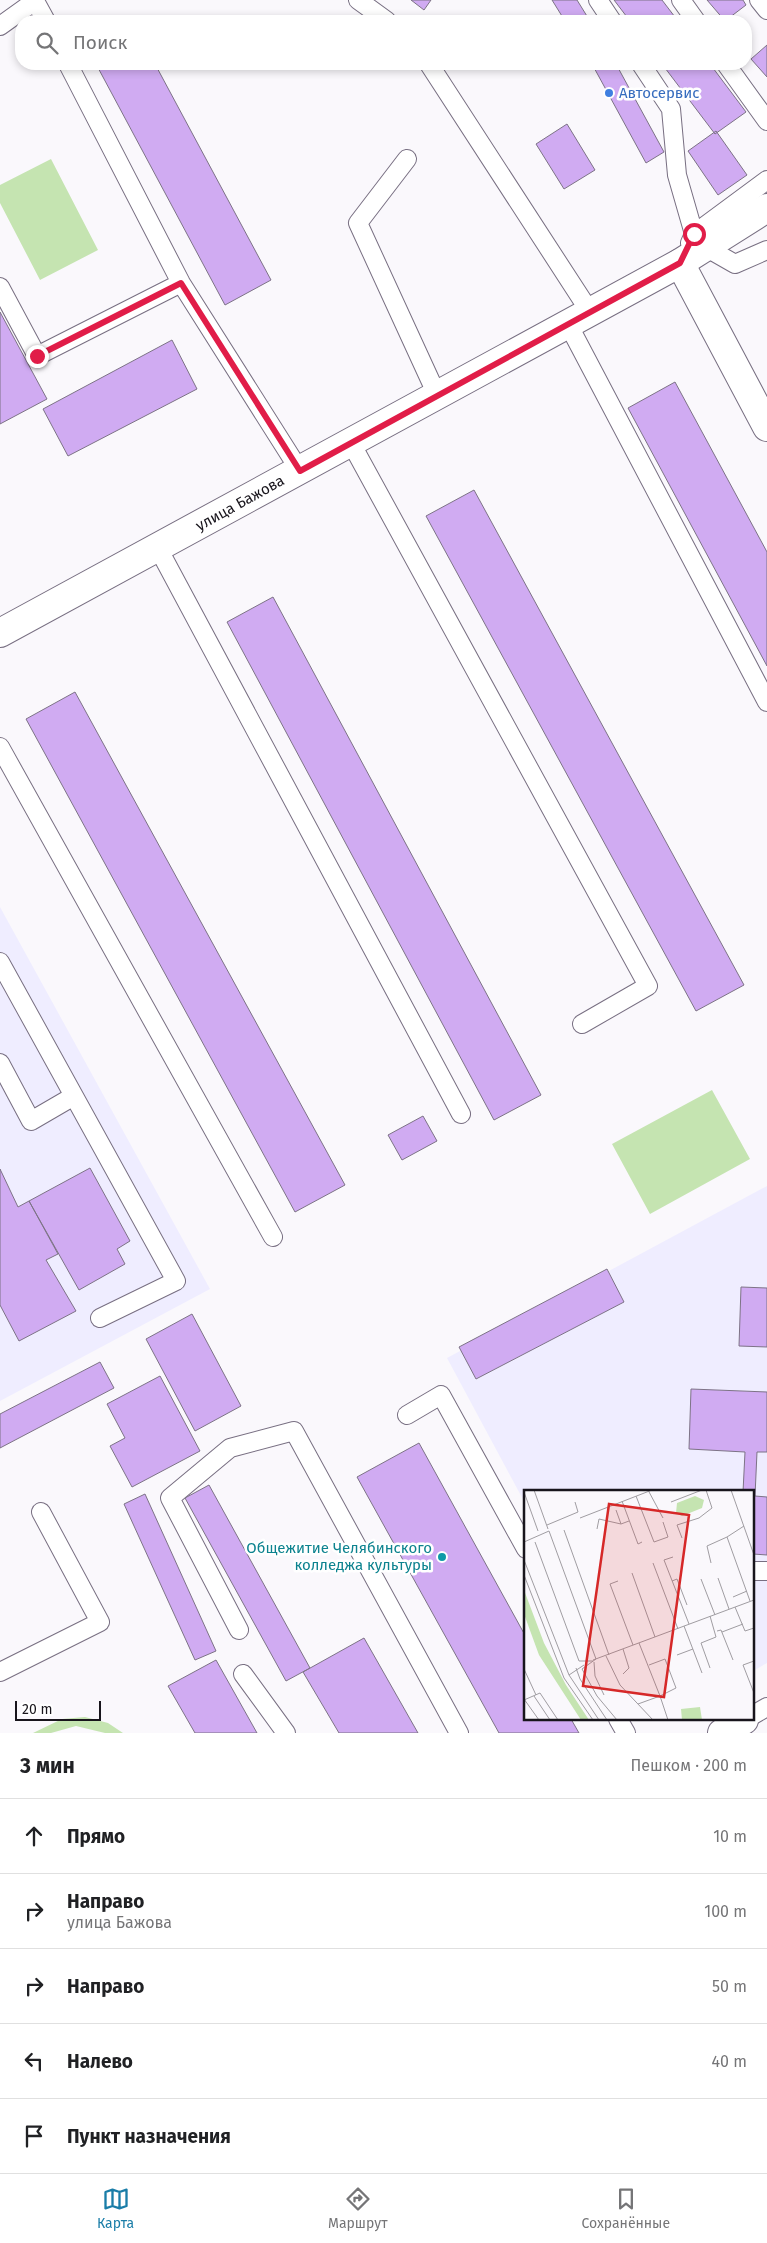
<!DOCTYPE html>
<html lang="ru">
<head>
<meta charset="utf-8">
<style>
	body { margin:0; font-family:"Fira Sans",sans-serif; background:#f2f2f2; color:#202124 }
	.scale { position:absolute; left:15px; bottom:12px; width:86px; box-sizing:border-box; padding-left:5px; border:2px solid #18151c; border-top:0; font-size:14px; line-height:18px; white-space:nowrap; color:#18151c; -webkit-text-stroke:4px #fff; paint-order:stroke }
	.stop { position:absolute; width:15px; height:15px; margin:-11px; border:4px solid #e11d48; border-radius:50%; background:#fff }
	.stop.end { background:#e11d48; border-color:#fff; box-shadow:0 1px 5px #0008 }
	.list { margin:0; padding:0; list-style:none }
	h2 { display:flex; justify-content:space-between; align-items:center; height:65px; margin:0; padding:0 20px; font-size:21px }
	h2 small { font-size:16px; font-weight:400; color:#757577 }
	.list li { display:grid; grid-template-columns:32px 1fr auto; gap:15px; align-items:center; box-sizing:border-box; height:75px; padding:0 20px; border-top:1px solid #e0e0e0 }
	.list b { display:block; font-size:19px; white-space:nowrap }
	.list p { margin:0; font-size:16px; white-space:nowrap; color:#757577 }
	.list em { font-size:16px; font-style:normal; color:#757577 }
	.icon { flex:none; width:28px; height:28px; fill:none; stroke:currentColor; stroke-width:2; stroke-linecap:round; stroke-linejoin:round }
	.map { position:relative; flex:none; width:767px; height:1733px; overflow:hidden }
	.search { position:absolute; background:#fff; box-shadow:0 2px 8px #0003; left:15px; right:15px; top:15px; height:55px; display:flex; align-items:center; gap:12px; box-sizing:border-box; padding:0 18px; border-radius:20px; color:#757577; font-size:19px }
	.sheet { height:440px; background:#fff }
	nav { display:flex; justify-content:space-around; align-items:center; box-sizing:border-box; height:70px; border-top:1px solid #e0e0e0; background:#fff; font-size:14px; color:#757577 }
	nav a { display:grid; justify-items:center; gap:2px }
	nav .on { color:#1a7da8 }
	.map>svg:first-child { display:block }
</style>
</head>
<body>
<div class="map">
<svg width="767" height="1733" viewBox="0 0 767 1733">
	<rect width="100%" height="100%" fill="#faf8fc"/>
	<path fill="#efedff" d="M0 907 210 1289 0 1401Z
		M767 1186V1663L753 1671V1492H526V1505L447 1358Z"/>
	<path fill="#c5e4b1" d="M51 159 98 250 40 280 0 203V185Z
		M712 1090 750 1159 650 1214 612 1144Z
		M85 1717 108 1723 123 1733H105L76 1726 51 1733H33L62 1719Z"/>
	<path fill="#d0abf2" stroke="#7d7386" d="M411 0H431L424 10Z
		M552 0H577L590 21H565Z
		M614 0H662L678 21H630Z
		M707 0H743L746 5 725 21Z
		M767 45V77L751 59Z
		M96 64H155L271 280 225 305Z
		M592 64H616L664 152 646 163Z
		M662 64H710L746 112 715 134Z
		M567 124 595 170 564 189 536 144Z
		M716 131 747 175 718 195 688 151Z
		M0 312 47 399 0 424Z
		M172 340 197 389 68 456 43 409Z
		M675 382 767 552V666L628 408Z
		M474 490 744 985 696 1011 426 516Z
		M273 597 541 1095 494 1120 227 622Z
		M75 692 345 1185 295 1212 26 719Z
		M423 1116 437 1141 402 1160 388 1135Z
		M90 1168 130 1241 117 1249 125 1264 79 1290 29 1201Z
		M0 1169 18 1207 29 1201 58 1254 46 1260 76 1311 19 1341 0 1305Z
		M607 1269 624 1302 476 1379 459 1347Z
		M741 1287 767 1288V1347L739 1346Z
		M192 1314 241 1406 195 1431 146 1339Z
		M100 1362 114 1388 0 1448V1414Z
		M160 1376 200 1451 132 1487 110 1446 125 1438 107 1404Z
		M691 1389 767 1392V1452H757L755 1496 767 1497V1555L753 1554V1492H743L745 1452 689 1449Z
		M419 1443 526 1637V1719H571L579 1733H499L357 1477Z
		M209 1485 310 1668 286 1681 185 1498Z
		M145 1494 216 1651 195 1660 124 1504Z
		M364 1638 418 1733H339L303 1672Z
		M216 1660 257 1733H195L168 1686Z"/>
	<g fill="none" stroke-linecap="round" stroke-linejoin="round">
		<g stroke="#786f82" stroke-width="20">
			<path id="lane" d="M358 0 387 21
				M598 0 612 21
				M681 0 696 21
				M759 0 767 10
				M0 26 35 1 46 21
				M68 64 181 283 300 471
				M429 64 590 312
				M641 64 671 109 677 175 694 234
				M726 64 767 121
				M407 159 358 223 437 395
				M690 243 694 234 767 180
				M707 248 735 264 767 250
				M0 287 37 356 181 283
				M568 324 767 702
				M351 443 648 986 582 1024
				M158 548 461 1114
				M0 747 273 1237
				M0 962 176 1281 100 1318
				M0 1063 31 1121 74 1096
				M407 1415 441 1395 526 1549
				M753 1571H767
				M239 1630 170 1498 230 1448 294 1431 459 1733
				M0 1672 100 1622 41 1512
				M243 1674 286 1733
				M753 1715 767 1707
				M618 1719 626 1733"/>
		</g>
		<g stroke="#786f82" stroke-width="30">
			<path id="street" d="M680 263 767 427
				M722 1733 744 1720"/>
		</g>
		<g stroke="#786f82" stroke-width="30">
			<path id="secondary" d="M0 633 680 263 767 208"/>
		</g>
		<use href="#lane" stroke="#fff" stroke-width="18"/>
		<use href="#street" stroke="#fff" stroke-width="28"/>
		<use href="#secondary" stroke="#fff" stroke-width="28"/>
	</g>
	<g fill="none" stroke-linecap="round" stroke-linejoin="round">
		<path stroke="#e11d48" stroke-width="6" d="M37 356 181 283 300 471 680 263 694 234"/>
	</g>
	<circle fill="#3f7fe0" stroke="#fff" stroke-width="2" cx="609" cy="93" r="5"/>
	<circle fill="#0f9aa8" stroke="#fff" stroke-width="2" cx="442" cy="1557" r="5"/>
	<g text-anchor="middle" stroke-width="5" stroke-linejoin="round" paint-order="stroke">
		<g font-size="15" fill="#366cbe" stroke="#fff" text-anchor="start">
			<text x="619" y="98">Автосервис</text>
		</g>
		<g font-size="15" fill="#18151c" stroke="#fff">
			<text transform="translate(240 503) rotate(-29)" y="5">улица Бажова</text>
		</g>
		<g font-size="15" fill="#0d838f" stroke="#fff" text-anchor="end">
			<text x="432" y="1553">Общежитие Челябинского<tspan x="432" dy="17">колледжа культуры</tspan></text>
		</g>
	</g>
	<g transform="translate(524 1490)">
		<rect width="230" height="230" fill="#faf8fc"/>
		<path d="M171 6 180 10 178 18 158 26 152 23 153 13ZM0 100 20 153 42 195 65 230H57L15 165 0 124ZM176 217 178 230H158L157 219Z" fill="#c5e4b1"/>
		<path fill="none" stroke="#a09da2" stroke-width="1" d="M10 0 24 39M124 0 139 28M207 0 230 65M0 2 14 41M112 6 130 52 144 47 139 32M98 11 114 54 118 52M147 12 178 0M92 20 97 34 105 31M56 28 128 0M23 35 54 22 51 12M220 36 203 47 226 111M73 39 75 29 97 34M40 40 85 165M158 48 153 35 175 28 188 18 182 0M0 52 25 41 72 169 58 179 73 206 93 230M11 52 55 171H69M149 67 140 70 165 134M0 70 45 185 75 230M129 73 154 139M187 73 183 56 203 47M108 83 131 147M0 85 40 188 69 230M194 88 205 119M177 89 191 125M94 91 86 94 109 155M148 91 153 89 163 115M209 107 223 101M211 117 221 141 230 138M160 136 178 183M193 141 197 140 209 170M198 142 219 134M115 153 136 206 152 198 141 169 125 175M153 165 169 159M82 166 96 195 129 230M69 170 230 110M230 171 219 175 230 203M70 172 71 186 80 205M52 178 56 189 83 230M186 178 177 153 192 147 186 126M0 179 12 205M99 184 105 178 99 159M45 185 60 175M10 206 26 230M0 209 15 230M0 210 16 203 34 230M114 214 136 206 144 230"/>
		<path fill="#d62828" fill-opacity="0.15" stroke="#d62828" stroke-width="2.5" d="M85 14 165 25 140 207 59 196Z"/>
		<rect width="230" height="230" fill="none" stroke="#18151c" stroke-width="2.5"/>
	</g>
</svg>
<div class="scale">20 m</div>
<div class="stop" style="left:694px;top:234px"></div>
<div class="stop end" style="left:37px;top:356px"></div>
<div class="search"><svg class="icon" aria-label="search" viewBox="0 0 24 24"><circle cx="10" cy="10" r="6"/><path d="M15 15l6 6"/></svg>Поиск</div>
</div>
<section class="sheet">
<h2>3 мин<small>Пешком · 200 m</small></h2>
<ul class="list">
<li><svg class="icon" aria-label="ahead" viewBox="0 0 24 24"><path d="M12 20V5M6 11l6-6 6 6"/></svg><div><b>Прямо</b></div><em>10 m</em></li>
<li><svg class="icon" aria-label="right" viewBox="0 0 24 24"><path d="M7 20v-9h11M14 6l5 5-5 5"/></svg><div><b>Направо</b><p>улица Бажова</p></div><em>100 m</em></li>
<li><svg class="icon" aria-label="right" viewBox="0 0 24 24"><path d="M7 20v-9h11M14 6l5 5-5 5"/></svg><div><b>Направо</b></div><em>50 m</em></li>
<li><svg class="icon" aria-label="left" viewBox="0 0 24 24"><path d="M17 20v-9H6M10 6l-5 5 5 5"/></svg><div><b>Налево</b></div><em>40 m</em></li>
<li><svg class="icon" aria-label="arrive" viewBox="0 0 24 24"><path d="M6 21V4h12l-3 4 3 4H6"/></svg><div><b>Пункт назначения</b></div></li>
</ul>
</section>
<nav>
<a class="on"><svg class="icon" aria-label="map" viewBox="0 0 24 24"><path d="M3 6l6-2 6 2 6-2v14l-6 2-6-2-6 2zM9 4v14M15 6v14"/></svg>Карта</a>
<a><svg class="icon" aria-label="directions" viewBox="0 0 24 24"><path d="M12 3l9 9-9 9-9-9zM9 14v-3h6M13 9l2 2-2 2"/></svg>Маршрут</a>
<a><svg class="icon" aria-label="saved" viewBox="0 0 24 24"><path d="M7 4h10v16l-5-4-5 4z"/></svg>Сохранённые</a>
</nav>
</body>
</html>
